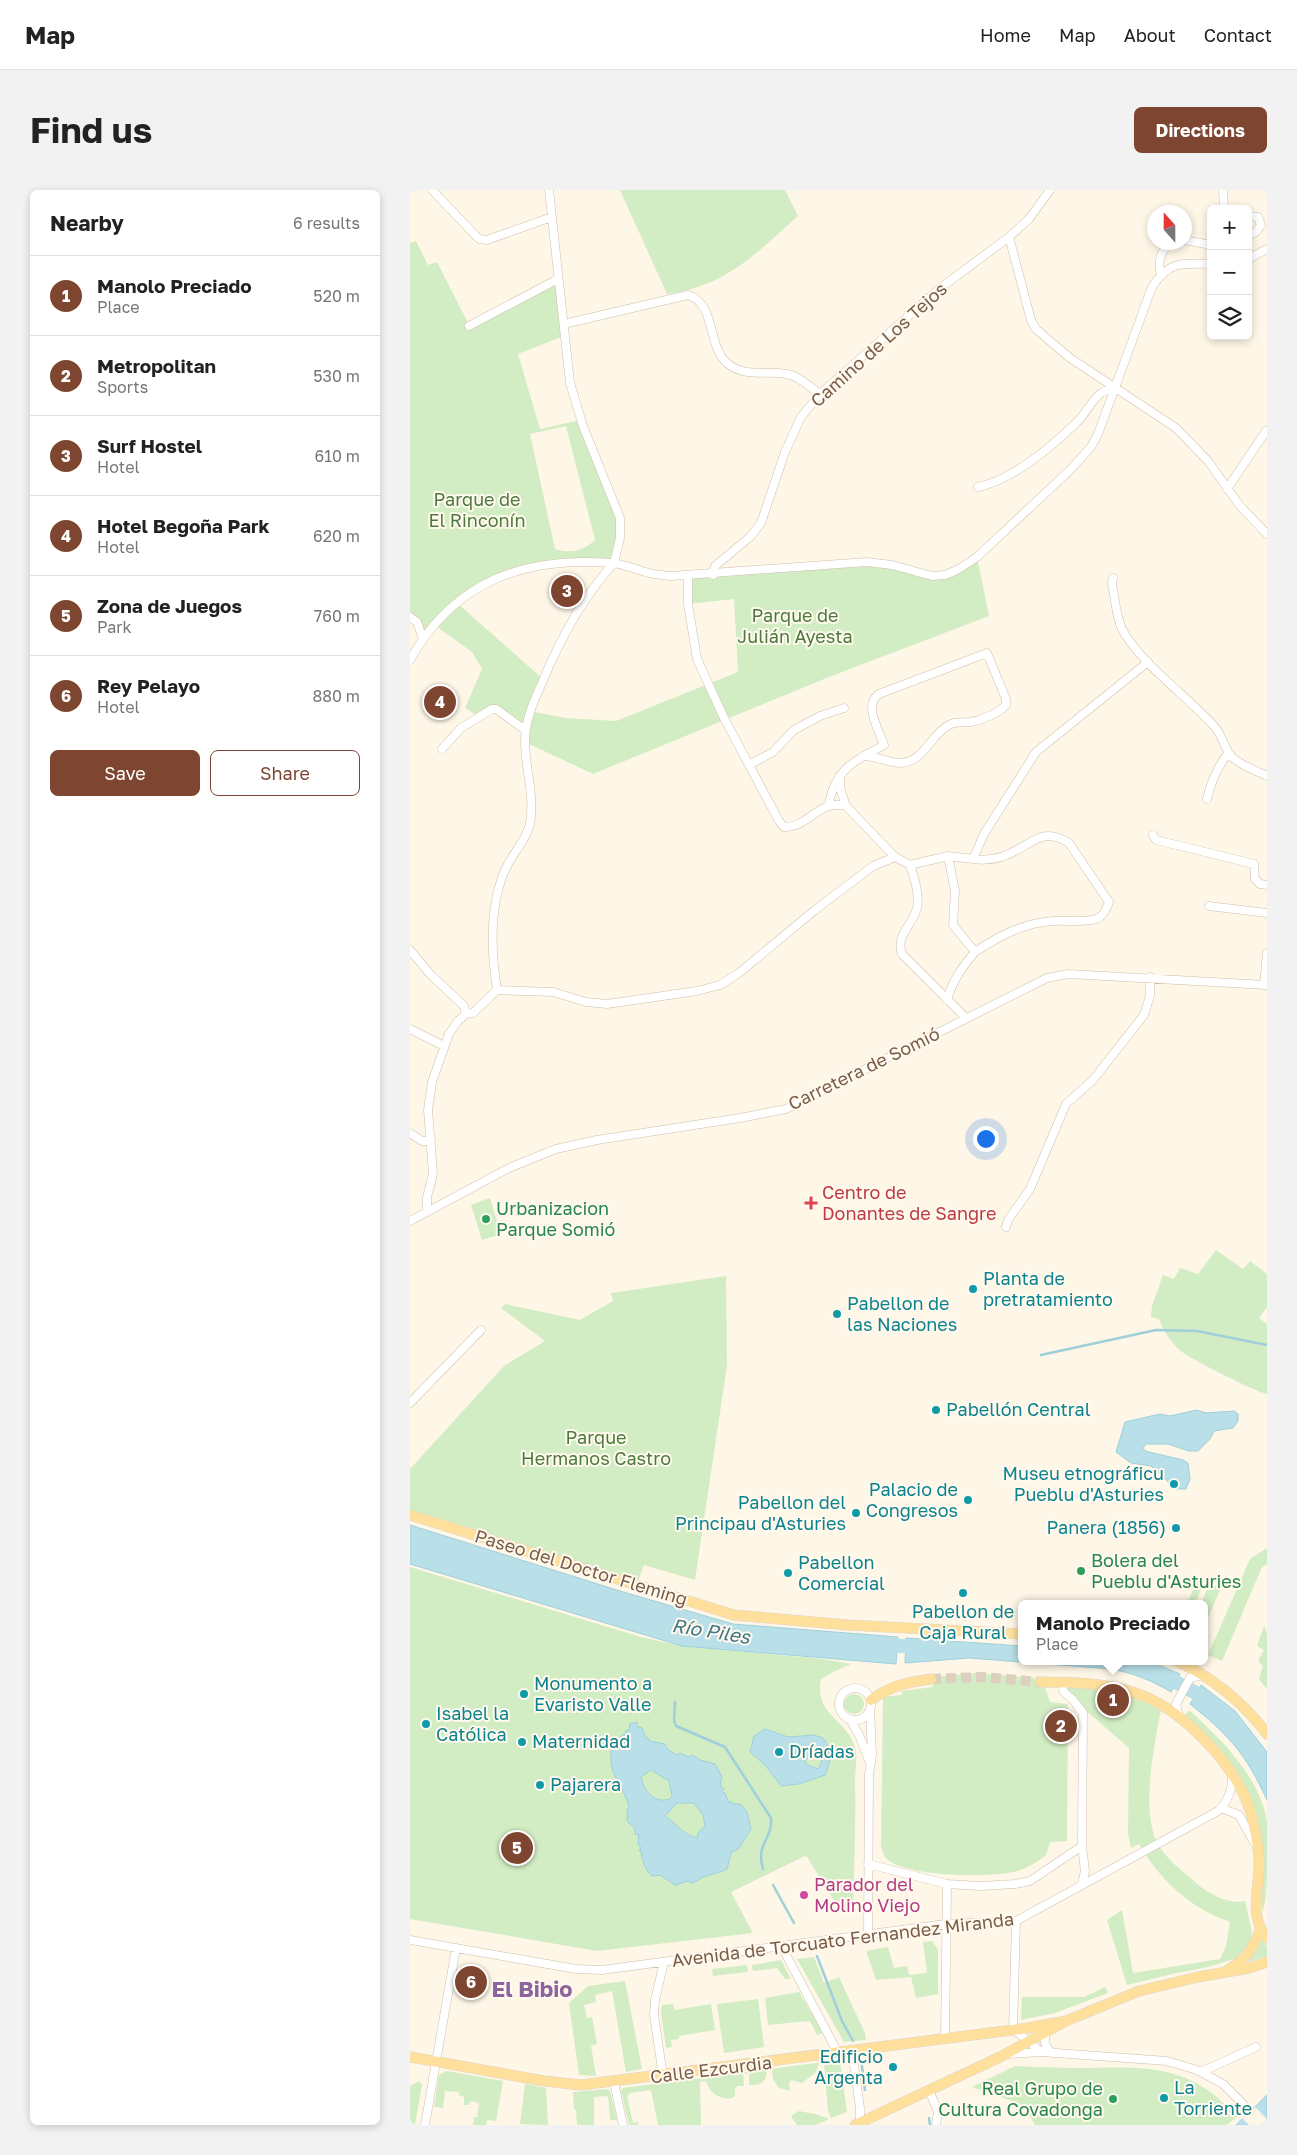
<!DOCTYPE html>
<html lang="en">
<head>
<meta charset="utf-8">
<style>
	body { margin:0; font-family:"Golos Text",sans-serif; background:#f2f2f2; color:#222 }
	.controls { position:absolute; right:15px; top:15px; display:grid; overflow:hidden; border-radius:8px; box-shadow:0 2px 8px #0003 }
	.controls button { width:45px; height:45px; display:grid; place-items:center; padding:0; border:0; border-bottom:1px solid #e0e0e0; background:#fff; color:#222; font:25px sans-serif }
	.compass { position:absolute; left:737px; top:15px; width:45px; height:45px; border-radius:50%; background:#fff; box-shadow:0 2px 8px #0003; rotate:339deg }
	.you { position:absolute; left:575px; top:948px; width:18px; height:18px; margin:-12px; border:4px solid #fff; border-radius:50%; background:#1a73e8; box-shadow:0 0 0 8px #1a73e833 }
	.badge { display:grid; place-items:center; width:32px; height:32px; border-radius:50%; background:#7e4631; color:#fff; font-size:16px; font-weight:700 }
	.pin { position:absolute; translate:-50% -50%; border:2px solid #fff; box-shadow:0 1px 5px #0006 }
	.popup { position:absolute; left:608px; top:1410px; width:190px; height:65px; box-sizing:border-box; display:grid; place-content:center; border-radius:8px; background:#fff; filter:drop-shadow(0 1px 4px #0005); font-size:16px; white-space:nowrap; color:#767676 }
	.popup b { font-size:19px; color:#222 }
	.popup::after { content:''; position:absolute; left:50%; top:100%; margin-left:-10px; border:10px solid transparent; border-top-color:#fff }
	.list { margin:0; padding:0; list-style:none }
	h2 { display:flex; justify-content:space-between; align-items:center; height:65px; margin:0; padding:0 20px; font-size:21px }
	h2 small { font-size:16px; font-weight:400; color:#767676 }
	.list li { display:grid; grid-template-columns:32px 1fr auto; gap:15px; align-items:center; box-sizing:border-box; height:80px; padding:0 20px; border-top:1px solid #e0e0e0 }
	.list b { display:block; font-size:19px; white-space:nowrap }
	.list p { margin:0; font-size:16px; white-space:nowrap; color:#767676 }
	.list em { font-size:16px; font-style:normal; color:#767676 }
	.actions { display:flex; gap:10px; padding:15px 20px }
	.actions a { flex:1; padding:11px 0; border:1px solid #7e4631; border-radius:8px; text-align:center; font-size:18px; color:#7e4631 }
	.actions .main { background:#7e4631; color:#fff }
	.icon { flex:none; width:28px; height:28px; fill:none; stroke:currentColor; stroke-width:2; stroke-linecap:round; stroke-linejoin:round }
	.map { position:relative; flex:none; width:857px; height:1935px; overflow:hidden; border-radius:8px }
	header { display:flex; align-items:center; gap:30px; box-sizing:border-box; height:70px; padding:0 25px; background:#fff; border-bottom:1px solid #e0e0e0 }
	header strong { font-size:24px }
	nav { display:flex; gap:28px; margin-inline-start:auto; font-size:18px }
	.intro { display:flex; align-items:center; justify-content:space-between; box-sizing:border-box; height:120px; padding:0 30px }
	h1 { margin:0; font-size:35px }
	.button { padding:12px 22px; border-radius:8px; background:#7e4631; color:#fff; font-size:18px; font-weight:700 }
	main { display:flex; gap:30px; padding:0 30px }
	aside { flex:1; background:#fff; border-radius:8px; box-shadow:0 2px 8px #0003 }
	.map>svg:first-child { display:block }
</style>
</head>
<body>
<header>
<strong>Map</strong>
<nav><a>Home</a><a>Map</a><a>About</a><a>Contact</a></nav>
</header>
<div class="intro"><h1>Find us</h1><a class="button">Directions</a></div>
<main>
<aside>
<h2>Nearby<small>6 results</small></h2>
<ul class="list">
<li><span class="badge">1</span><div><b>Manolo Preciado</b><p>Place</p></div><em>520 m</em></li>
<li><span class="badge">2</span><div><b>Metropolitan</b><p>Sports</p></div><em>530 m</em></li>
<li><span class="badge">3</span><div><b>Surf Hostel</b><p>Hotel</p></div><em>610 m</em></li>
<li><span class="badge">4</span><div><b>Hotel Begoña Park</b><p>Hotel</p></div><em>620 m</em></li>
<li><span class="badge">5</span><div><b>Zona de Juegos</b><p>Park</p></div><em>760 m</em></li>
<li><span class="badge">6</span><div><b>Rey Pelayo</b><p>Hotel</p></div><em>880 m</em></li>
</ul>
<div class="actions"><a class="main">Save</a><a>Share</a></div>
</aside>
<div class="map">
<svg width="857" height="1935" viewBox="0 0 857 1935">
	<rect width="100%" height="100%" fill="#fef6e6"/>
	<path fill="#d2edc3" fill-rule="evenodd" d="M210 0H375L388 26C345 64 317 96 257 104Z
		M6 51 18 75 27 72 58 133 148 89 154 146 108 164 130 239 171 230 210 328 204 373 115 378 47 413 133 489 124 522 156 528 206 531 328 482 324 409 278 414V386L457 372 535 385 567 367 579 426 419 487 183 584 115 552V540L86 519 69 527 55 518 72 479 62 462 30 439 26 433 13 449 0 427V53ZM156 236 185 350C173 361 160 364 145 359L120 244Z
		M80 1008 91 1044 72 1050 61 1015Z
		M806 1060 833 1079 840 1071 857 1084V1117L849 1128 857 1134V1204C844 1201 782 1170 771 1161 761 1153 753 1140 749 1129L741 1127 742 1116 753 1085 764 1089 770 1078 788 1084Z
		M316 1086 317 1175 285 1390 234 1375 226 1396 0 1325V1279L94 1176 135 1151 91 1118 95 1114 170 1130 203 1111 201 1103Z
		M857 1358V1374L852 1377 812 1471 798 1465 840 1369Z
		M0 1377 231 1447 272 1456 413 1469 441 1474 423 1482 411 1489C404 1526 436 1528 445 1557 448 1567 445 1581 445 1592 446 1635 444 1678 443 1721L430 1720 397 1667 395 1666 321 1702 343 1743 187 1761 0 1729Z
		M787 1390 794 1392 785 1414H777Z
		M799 1394 811 1398 794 1437V1414H791Z
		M854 1436 857 1444V1499L849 1489 853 1476 848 1471 854 1460 847 1456Z
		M566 1483 624 1488 634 1495 640 1512 658 1514 657 1651 640 1652 636 1665C625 1674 612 1681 598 1683 574 1687 491 1687 475 1667 473 1664 472 1659 471 1656L473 1507 492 1505 491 1501 523 1497 522 1487Z
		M654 1492 718 1501 751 1520C744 1554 731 1621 747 1652 755 1668 771 1680 784 1691 797 1703 818 1715 835 1711L842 1742 839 1754 827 1768 798 1777 762 1784 717 1795 697 1730 712 1720 723 1783 810 1769 816 1756 820 1732C781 1719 749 1689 729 1654L721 1658 718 1644 719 1558 653 1501Z
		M434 1514a10 10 0 1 1 20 0a10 10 0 1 1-20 0Z
		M779 1520C812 1550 849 1586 857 1631 857 1643 857 1657 857 1669 857 1687 857 1705 853 1722 847 1693 852 1663 847 1633 841 1588 805 1557 774 1527Z
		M850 1748 857 1756V1766L837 1772 843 1765Z
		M522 1751 528 1760V1804L506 1808 501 1787 466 1790 456 1761 478 1757 484 1778 497 1776 499 1785 517 1783 513 1752Z
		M404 1767 414 1793 429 1787 455 1843 456 1850 434 1852 387 1769Z
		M371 1770 381 1789H375L367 1778 343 1781 342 1775Z
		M337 1775 338 1782 303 1786 302 1779Z
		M215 1791 232 1879 216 1882 202 1801 185 1805 186 1812 174 1815 177 1828 182 1827 187 1854 181 1856 186 1886 169 1885 159 1813 178 1796Z
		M695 1797 698 1803 645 1823 611 1830 612 1807H674Z
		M389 1802 413 1843 407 1845 400 1831 358 1835 355 1808Z
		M348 1809 354 1857 314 1863 307 1814Z
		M263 1814 265 1820 301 1814 305 1840 269 1846V1849L261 1850 262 1857 256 1858 251 1822 252 1815Z
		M430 1870 437 1922 421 1928 418 1921 414 1873 409 1874 405 1883 392 1893 381 1890 379 1894 380 1901 369 1898 363 1889 362 1880 357 1881C356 1893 350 1895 339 1895V1883L333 1884 334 1896H327L325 1900V1906L320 1909C306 1907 301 1904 296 1891L290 1892 291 1935H248L241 1900 220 1903 217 1906 223 1933 228 1932V1935H219L211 1900 213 1898Z
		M605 1876C625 1877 646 1878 666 1878 705 1878 750 1873 786 1893 802 1901 814 1914 828 1926L817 1935H625L613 1915 562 1897Z
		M37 1881 93 1891 86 1931 77 1930 76 1935H63L64 1927H67L69 1913 60 1911 59 1915H54V1907L49 1905V1902L35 1901 33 1918 24 1917 29 1885Z
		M9 1891 12 1895 5 1935H0V1896Z
		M115 1894 136 1898 138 1935 110 1934Z
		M198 1899 200 1901 207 1930H200L198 1906 184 1907V1935H167L166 1920 164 1919 163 1902Z
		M389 1921C399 1923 409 1924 419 1929L406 1935H387L382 1928V1925Z"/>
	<path fill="#b9e0e9" stroke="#9fcfdb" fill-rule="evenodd" d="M787 1220 796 1223 824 1221 828 1224V1231L823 1238 804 1241 800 1249 788 1261H779L758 1254H736L733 1258 735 1261 773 1270 778 1273 780 1289 776 1299H766L741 1276 721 1273 706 1262 715 1232 750 1224 760 1226Z
		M0 1335 210 1401 323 1434 488 1447 486 1474 272 1456 0 1374Z
		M496 1448 612 1456V1471H738L770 1484 761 1502C741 1490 723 1483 701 1479L559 1468 495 1473Z
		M791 1495 825 1521 857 1562V1610C836 1564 819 1545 780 1514Z
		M227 1532V1536L232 1538 236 1548H238L239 1551 255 1554 257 1559 267 1565 270 1563 279 1567 283 1565 290 1570 305 1574 312 1587 310 1596 314 1599 312 1602 315 1603 319 1613 321 1611 324 1614H330L337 1622 341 1639 329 1658 321 1663 317 1679C309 1683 302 1684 293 1687 289 1689 287 1692 282 1693L278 1691 265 1695 250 1685 243 1686C236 1683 231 1668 231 1661H229L231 1658 228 1654 229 1645 225 1644V1639L217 1631 218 1621 216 1620 219 1618C217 1606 210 1597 205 1586 199 1575 201 1563 202 1552L216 1543 215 1541 219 1540 220 1534ZM241 1580 259 1591 262 1606 260 1609C244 1614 234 1601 231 1587ZM267 1613H284L293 1625 295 1636 288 1643 287 1648C272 1644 267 1634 255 1626Z
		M355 1539 378 1547 404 1545 413 1548C422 1559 421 1573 415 1585L389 1594 371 1596 355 1575 340 1562 344 1546ZM406 1562 408 1563 412 1572 408 1579 397 1575 395 1571 402 1563Z
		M857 1905V1935H826Z"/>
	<path fill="#fef6e6" d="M845 1917 857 1929V1935H839L832 1928Z"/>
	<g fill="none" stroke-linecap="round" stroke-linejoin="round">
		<path stroke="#9fcfdb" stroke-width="2.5" d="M631 1165 746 1140 787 1141 857 1155
			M265 1512 264 1530 266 1536 315 1557 361 1628C363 1650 345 1653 353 1679
			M363 1695 384 1733
			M407 1766 432 1831 443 1851
			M451 1869 455 1900
			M519 1928 520 1935"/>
		<path stroke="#b9e0e9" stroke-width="14" d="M470 1455 514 1457
			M751 1484 786 1503 801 1514"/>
		<path stroke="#ddd0bf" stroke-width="10" stroke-dasharray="10 5" stroke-linecap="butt" d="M521 1489 573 1487 631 1492"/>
		<g stroke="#d0beab" stroke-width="9">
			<path id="minor" d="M22 0 69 49 77 50 142 27
				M139 0 160 193 173 236 210 328V348L204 373
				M813 0 814 19
				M838 26 848 27 851 35 846 42 838 46
				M599 47 621 130 626 139 660 168 766 238 798 271 830 316 857 344
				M774 50 801 55
				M838 69 857 59
				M751 84C747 71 751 62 760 52
				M154 134 278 105C306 113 297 156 317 173 334 188 356 180 377 184 389 186 400 197 410 204
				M59 136 148 89
				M568 297C603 290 640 258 666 233 675 225 681 211 691 203 694 201 701 199 705 198
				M817 299 856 241
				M303 385 305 376 340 347 351 333 375 262 391 227 410 204 529 99 599 47 619 29 640 0
				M278 386V414L287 469 314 528 369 631 374 637C398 638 410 608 436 616L485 667
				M703 388 702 394C705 408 706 426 712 439 729 472 778 507 804 536 813 545 814 560 823 568 833 576 846 581 857 586
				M0 427 7 432 13 449
				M0 470C44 391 115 366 202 373 215 374 227 380 239 383 246 385 254 385 261 386L457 372 482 375 522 386 535 385 547 380 567 367 660 280 681 257 688 244 742 97C759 71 772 73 801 74
				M32 559 51 538 82 519H86L115 540
				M339 575 363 562 384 540 410 526 434 518
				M430 589V598L436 616
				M797 609C801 591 807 578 818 563
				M419 614C425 578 446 570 474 555 469 540 453 515 469 504L577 463 596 509V515C589 523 572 530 561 532 554 533 546 531 539 535 520 545 515 571 491 573 479 573 466 566 453 566
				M743 645 746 650 844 674 845 689 850 694 857 695
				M538 666 545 701 543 735 565 762C589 746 613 733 643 731 657 730 673 733 686 729 694 726 696 719 699 712L659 653C635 638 626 650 605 661 591 669 578 671 563 669
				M500 675C504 687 510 705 507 718 503 735 485 745 492 764L556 828
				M799 716 857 723
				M0 760 20 784 54 816 56 824
				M854 795 857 763
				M87 800C81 762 79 717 95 680 102 664 116 651 120 634 125 605 115 579 115 551 115 530 124 511 132 493 150 449 172 408 204 373
				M537 810C543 790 552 777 565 762
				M0 839 34 856
				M0 943 12 951H21
				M17 1021V1007L23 984 18 920 22 892 39 844 48 831 56 824 63 823 87 800 143 802 176 812 197 814 287 801 310 795 329 783 405 720 463 676 485 667 500 675 538 666 563 669 574 644 626 562 738 472
				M0 1031 99 978 146 959 187 950 330 928 376 919 637 788 658 784 857 795
				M596 1037 598 1030 620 999 656 914 683 890 734 825 740 806V787
				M0 1213 71 1140
				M654 1492 653 1501 663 1510 673 1523 672 1656 675 1681 672 1694
				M429 1514a16 16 0 1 1 32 0a16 16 0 1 1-32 0Z
				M769 1527 766 1514 780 1488 793 1485
				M440 1529 450 1547 460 1573
				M811 1618 829 1625 845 1654
				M458 1674 537 1694 570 1696 605 1694 620 1691 672 1656
				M606 1731 603 1840C615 1846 621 1855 632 1862
				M458 1746 459 1584 462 1565 460 1519
				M0 1750 166 1779 192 1780 536 1734 606 1731 808 1621C818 1612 823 1598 822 1585
				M372 1757 428 1863 443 1868
				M637 1841C633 1852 634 1855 642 1863
				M535 1849 537 1694
				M597 1864 632 1862 757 1871 787 1880 813 1894 840 1921
				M445 1866 443 1868 450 1918V1935
				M791 1882 846 1857
				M253 1886 244 1825 245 1810 254 1772
				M204 1892 213 1935
				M519 1900 528 1922 526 1935
				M15 1935 46 1758"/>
		</g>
		<g stroke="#dcd5d0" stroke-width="11">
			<path id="major" d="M0 1325 324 1425 438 1435 612 1444
				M767 1471C803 1488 833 1512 857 1544
				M631 1492C661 1492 696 1493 725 1503 768 1516 815 1565 834 1605 843 1624 847 1647 849 1668 851 1695 837 1725 857 1748
				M461 1510C480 1496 498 1492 521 1489
				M819 1779C836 1770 843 1758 850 1740
				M0 1867 134 1891 171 1895 618 1838 656 1831
				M445 1935 590 1867 656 1831 729 1801 788 1787 839 1778 857 1772"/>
		</g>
		<use href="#minor" stroke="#fff" stroke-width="8"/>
		<use href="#major" stroke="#ffdf9c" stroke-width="10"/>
	</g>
	<path fill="#e0444e" stroke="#fff9ee" stroke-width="2" d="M398.5 1005.5h5v5h5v5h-5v5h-5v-5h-5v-5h5z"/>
	<g fill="#2e9e5b" stroke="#fff9ee" stroke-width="2">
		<circle cx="76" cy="1029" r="5"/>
		<circle cx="671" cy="1381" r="5"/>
		<circle cx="703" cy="1909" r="5"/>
	</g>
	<g fill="#0f9aa8" stroke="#fff9ee" stroke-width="2">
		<circle cx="563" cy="1099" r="5"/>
		<circle cx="427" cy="1124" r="5"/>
		<circle cx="526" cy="1220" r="5"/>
		<circle cx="764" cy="1294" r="5"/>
		<circle cx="558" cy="1310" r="5"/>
		<circle cx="446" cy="1323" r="5"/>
		<circle cx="766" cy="1338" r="5"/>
		<circle cx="378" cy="1383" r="5"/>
		<circle cx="553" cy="1403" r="5"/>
		<circle cx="114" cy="1504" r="5"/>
		<circle cx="16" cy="1534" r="5"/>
		<circle cx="112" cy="1552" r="5"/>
		<circle cx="369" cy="1562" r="5"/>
		<circle cx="130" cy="1595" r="5"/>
		<circle cx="483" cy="1877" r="5"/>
		<circle cx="754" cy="1908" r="5"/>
	</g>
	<circle fill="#d1479c" stroke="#fff9ee" stroke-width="2" cx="394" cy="1705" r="5"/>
	<g text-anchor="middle" stroke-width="4" stroke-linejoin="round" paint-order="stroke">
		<g font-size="18" fill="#795d49" stroke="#fff9ee">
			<text transform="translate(469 155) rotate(-42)" y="6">Camino de Los Tejos</text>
			<text transform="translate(454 879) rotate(-26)" y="6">Carretera de Somió</text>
			<text transform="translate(171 1378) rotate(17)" y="6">Paseo del Doctor Fleming</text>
			<text transform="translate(433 1750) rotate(-7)" y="6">Avenida de Torcuato Fernandez Miranda</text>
			<text transform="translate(301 1880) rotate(-7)" y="6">Calle Ezcurdia</text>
		</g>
		<g font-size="18" fill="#4c7a3d" stroke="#fff9ee">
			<text x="67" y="316">Parque de<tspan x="67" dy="21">El Rinconín</tspan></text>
			<text x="385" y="432">Parque de<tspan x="385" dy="21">Julián Ayesta</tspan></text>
			<text x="186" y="1254">Parque<tspan x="186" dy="21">Hermanos Castro</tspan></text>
		</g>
		<g font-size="18" fill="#be3a42" stroke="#fff9ee" text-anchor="start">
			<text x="412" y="1009">Centro de<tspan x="412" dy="21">Donantes de Sangre</tspan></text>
		</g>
		<g font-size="18" fill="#27864d" stroke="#fff9ee" text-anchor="start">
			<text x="86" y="1025">Urbanizacion<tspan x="86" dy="21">Parque Somió</tspan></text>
			<text x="681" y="1377">Bolera del<tspan x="681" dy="21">Pueblu d'Asturies</tspan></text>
			<text x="693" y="1905" text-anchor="end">Real Grupo de<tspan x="693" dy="21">Cultura Covadonga</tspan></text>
		</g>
		<g font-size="18" fill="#0d838f" stroke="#fff9ee" text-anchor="start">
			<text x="573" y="1095">Planta de<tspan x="573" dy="21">pretratamiento</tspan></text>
			<text x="437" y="1120">Pabellon de<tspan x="437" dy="21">las Naciones</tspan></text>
			<text x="536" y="1226">Pabellón Central</text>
			<text x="754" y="1290" text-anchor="end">Museu etnográficu<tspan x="754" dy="21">Pueblu d'Asturies</tspan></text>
			<text x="548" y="1306" text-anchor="end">Palacio de<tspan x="548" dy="21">Congresos</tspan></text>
			<text x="436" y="1319" text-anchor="end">Pabellon del<tspan x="436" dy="21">Principau d'Asturies</tspan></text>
			<text x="756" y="1344" text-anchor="end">Panera (1856)</text>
			<text x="388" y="1379">Pabellon<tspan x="388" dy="21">Comercial</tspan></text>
			<text x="553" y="1428" text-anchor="middle">Pabellon de<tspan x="553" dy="21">Caja Rural</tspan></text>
			<text x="124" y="1500">Monumento a<tspan x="124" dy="21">Evaristo Valle</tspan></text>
			<text x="26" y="1530">Isabel la<tspan x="26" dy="21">Católica</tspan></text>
			<text x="122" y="1558">Maternidad</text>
			<text x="379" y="1568">Dríadas</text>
			<text x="140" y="1601">Pajarera</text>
			<text x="473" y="1873" text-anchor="end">Edificio<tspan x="473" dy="21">Argenta</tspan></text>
			<text x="764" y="1904">La<tspan x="764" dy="21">Torriente</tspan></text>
		</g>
		<g font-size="18" fill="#b23c85" stroke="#fff9ee" text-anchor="start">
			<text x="404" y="1701">Parador del<tspan x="404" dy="21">Molino Viejo</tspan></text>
		</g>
		<g font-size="19" font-style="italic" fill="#3e7787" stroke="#fff9ee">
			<text transform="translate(301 1441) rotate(9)" y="7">Río Piles</text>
		</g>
		<g font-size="22" font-weight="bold" fill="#8d649d" stroke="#fff9ee">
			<text x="122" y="1807">El Bibio</text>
		</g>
	</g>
</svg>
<div class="controls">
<button>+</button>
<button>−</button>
<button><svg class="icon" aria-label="layers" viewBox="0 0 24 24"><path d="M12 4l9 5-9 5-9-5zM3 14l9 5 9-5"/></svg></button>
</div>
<svg class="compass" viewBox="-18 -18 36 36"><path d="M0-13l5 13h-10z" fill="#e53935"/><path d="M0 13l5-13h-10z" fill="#767676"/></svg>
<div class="you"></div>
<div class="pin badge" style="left:703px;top:1510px">1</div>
<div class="popup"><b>Manolo Preciado</b>Place</div>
<div class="pin badge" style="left:651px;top:1536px">2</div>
<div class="pin badge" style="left:157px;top:401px">3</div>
<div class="pin badge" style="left:30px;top:512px">4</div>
<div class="pin badge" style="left:107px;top:1658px">5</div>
<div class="pin badge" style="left:61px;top:1792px">6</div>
</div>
</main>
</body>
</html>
